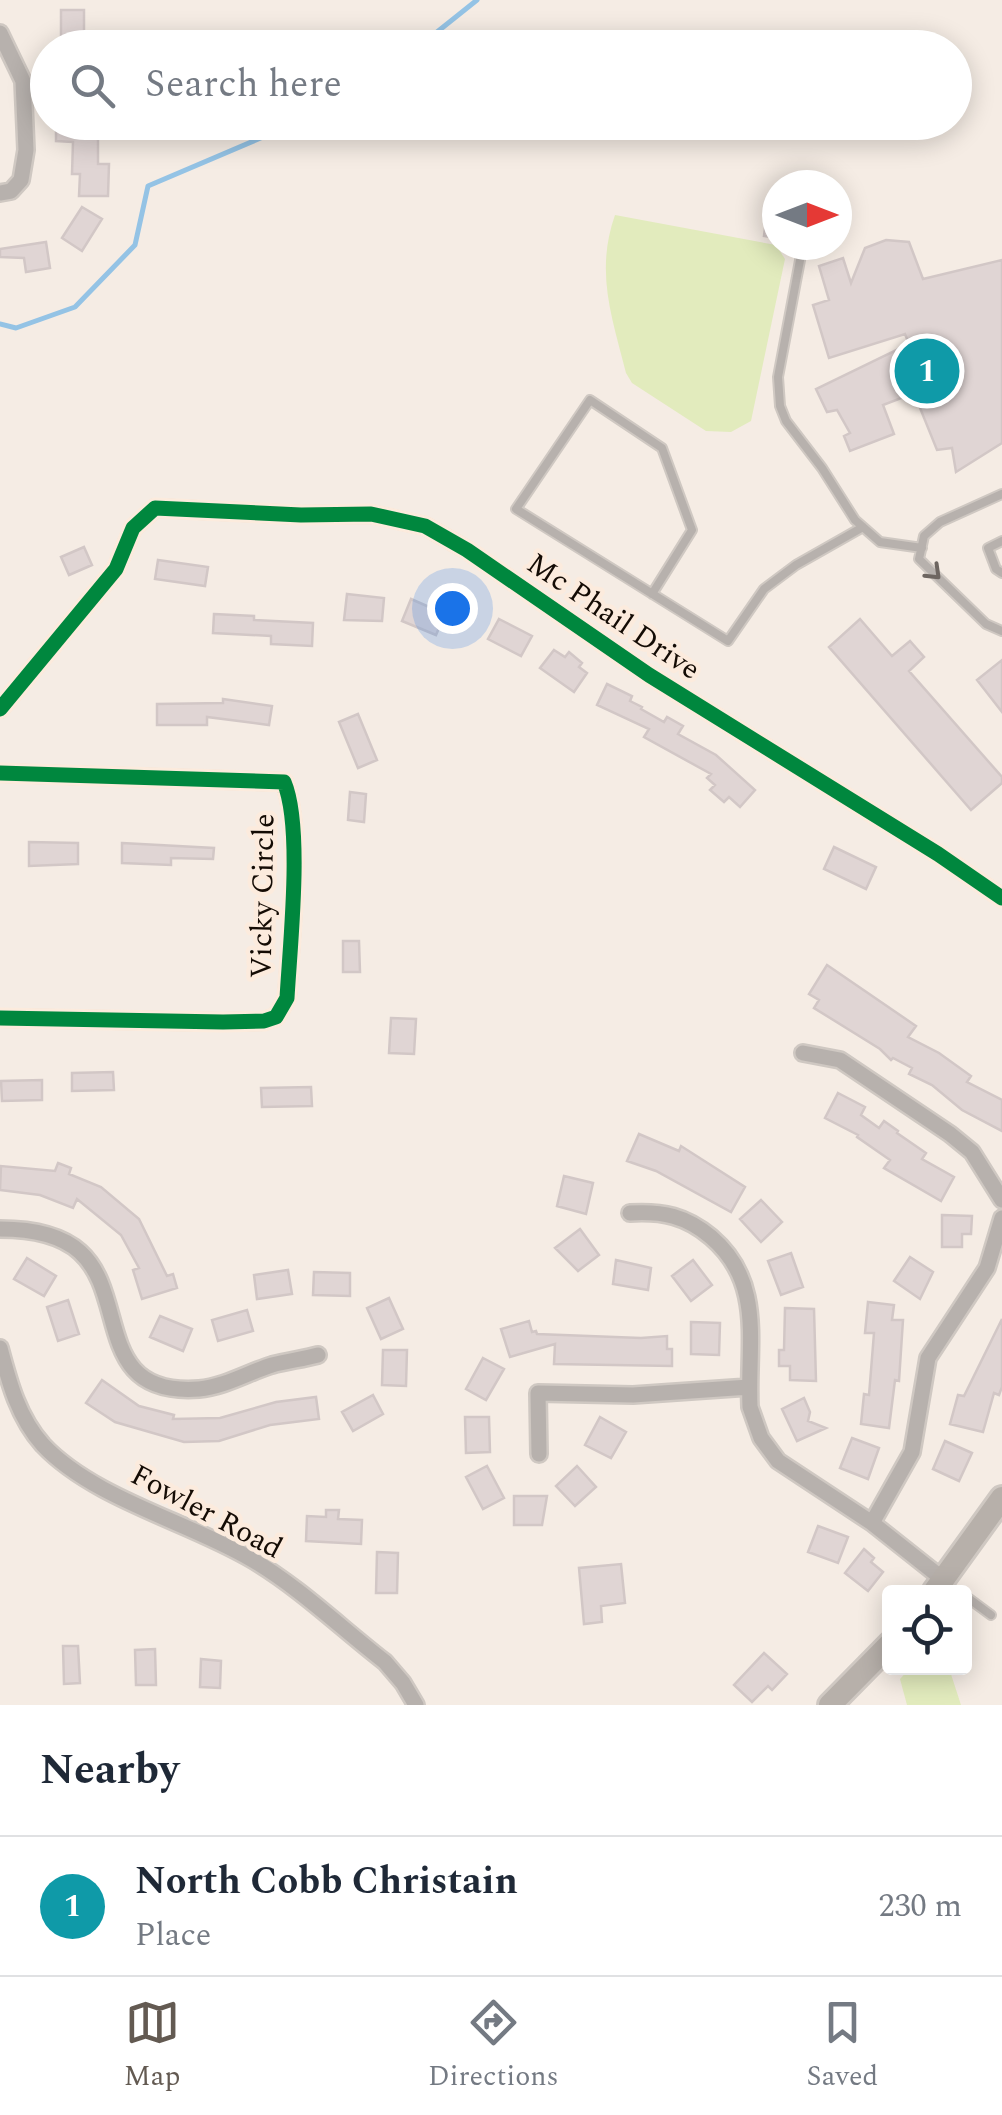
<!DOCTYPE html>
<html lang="en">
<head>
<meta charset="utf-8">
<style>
	body { margin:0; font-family:Spectral,serif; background:#f2f2f3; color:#1f2937 }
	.controls { position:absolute; right:30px; bottom:30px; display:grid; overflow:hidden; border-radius:10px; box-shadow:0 5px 25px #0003 }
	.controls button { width:90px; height:90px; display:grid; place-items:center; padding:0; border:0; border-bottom:2px solid #e0e1e3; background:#fff; color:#1f2937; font:50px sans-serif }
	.compass { position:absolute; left:762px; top:170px; width:90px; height:90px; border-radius:50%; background:#fff; box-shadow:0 5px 25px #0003; rotate:90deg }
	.you { position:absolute; left:452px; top:608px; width:35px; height:35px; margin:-25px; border:8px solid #fff; border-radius:50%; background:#1a73e8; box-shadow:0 0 0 15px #1a73e833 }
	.badge { display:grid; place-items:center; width:65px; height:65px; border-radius:50%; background:#635a52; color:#fff; font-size:32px; font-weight:700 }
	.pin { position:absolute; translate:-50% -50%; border:5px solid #fff; box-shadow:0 2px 10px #0006 }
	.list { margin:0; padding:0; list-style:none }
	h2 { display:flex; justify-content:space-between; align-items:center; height:130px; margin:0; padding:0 40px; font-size:42px }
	h2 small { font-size:32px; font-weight:400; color:#747a83 }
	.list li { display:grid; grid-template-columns:65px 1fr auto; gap:30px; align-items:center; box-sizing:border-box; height:140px; padding:0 40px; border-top:2px solid #e0e1e3 }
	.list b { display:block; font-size:38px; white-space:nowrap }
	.list p { margin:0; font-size:32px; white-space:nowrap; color:#747a83 }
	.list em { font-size:32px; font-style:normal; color:#747a83 }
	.icon { flex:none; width:55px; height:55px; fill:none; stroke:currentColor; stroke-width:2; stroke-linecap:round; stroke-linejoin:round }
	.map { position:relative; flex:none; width:1002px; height:1705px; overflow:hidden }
	.search { position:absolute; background:#fff; box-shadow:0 5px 25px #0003; left:30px; right:30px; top:30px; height:110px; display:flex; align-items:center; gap:25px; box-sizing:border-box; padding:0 35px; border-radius:55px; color:#747a83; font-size:38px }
	.sheet { height:270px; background:#fff }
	nav { display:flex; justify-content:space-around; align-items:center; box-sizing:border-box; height:140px; border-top:2px solid #e0e1e3; background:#fff; font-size:28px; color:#747a83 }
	nav a { display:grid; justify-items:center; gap:5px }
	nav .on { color:#635a52 }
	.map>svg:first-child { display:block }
</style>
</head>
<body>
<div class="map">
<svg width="1002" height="1705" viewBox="0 0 1002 1705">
	<rect width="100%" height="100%" fill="#f5ece4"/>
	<path fill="#e2ebbd" d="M615 215 776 245 785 259 751 421 731 432 706 431 632 383 626 373C612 317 595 272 615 215Z
		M910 1668H949L961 1705H907L900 1679Z"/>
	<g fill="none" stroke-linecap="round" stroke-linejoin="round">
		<path stroke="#94c3e5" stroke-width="5" d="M417 48 477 0
			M0 324 16 328 75 307 135 245 148 186 298 122"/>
	</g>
	<path fill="#e0d5d4" stroke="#d2c7c6" stroke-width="2.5" d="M61 10H84V47L61 46Z
		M70 122H98V164H109L108 196H79L80 174H72L73 142 56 141V125H70Z
		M769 198 777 199V238L764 236Z
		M82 207 102 219 82 251 62 238Z
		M886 240 909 242 923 279 1002 260V443L956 472 952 448 937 450 914 393 883 405 894 434 850 451 844 436 850 433 837 410 827 412 816 389 909 344 905 334 829 358 813 305 829 300 819 266 843 258 851 283 865 248Z
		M46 242 50 268 26 272 24 258 0 257V249Z
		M84 547 92 565 69 575 61 557Z
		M158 560 208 567 205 586 155 579Z
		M347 594 384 598 382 621 344 620Z
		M411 599 445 614 436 635 402 621Z
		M214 614 254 616V620L313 623 312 646 271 644V636L213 633Z
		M499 619 532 636 521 656 488 639Z
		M860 619 892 656 910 641 924 657 909 671 1002 777V783L971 810 829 647Z
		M554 650 565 657 569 652 582 663 579 667 587 673 574 692 540 668Z
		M1002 660V712L977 680Z
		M607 684 632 696 630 701 642 707 641 709 664 722 667 717 683 726 678 734 716 755 755 790 740 807 729 797 724 802 710 790 715 785 707 778 711 774 644 737 649 729 597 705Z
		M223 699 272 706 269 725 207 717V725H157V704L223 703Z
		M358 714 377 760 358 768 339 722Z
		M350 792 366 794 364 822 348 820Z
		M29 842 78 843V864L29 866Z
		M122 843 214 848 213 859 171 858V865L122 863Z
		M834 847 876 867 866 889 824 869Z
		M343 941H359L360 972H343Z
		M827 965 916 1026 908 1037 939 1053 971 1076 967 1082 1002 1100V1131L962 1110 932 1085 909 1074 912 1068 893 1058 891 1060 880 1049 814 1008 819 1000 809 994Z
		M391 1018 416 1019 414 1054 389 1053Z
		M113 1072 114 1090 72 1091V1073Z
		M42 1080V1100L2 1101 1 1081Z
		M311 1087 312 1106 262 1107 261 1088Z
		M838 1093 865 1107 861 1115 879 1128 884 1121 898 1131 897 1133 926 1153 922 1159 954 1177 941 1201 884 1168 890 1160 857 1137 858 1135 825 1118Z
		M639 1134 679 1151 681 1146 745 1187 731 1212 656 1171 627 1161Z
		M58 1163 71 1168 69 1174 101 1187 139 1219 167 1276 173 1274 177 1288 142 1299 133 1270 139 1268 121 1235 77 1199 73 1208 40 1195 0 1190 1 1166 55 1171Z
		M564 1176 593 1183 586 1214 557 1206Z
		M761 1200 782 1222 761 1242 740 1219Z
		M942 1215 972 1216 971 1234H962V1247H942Z
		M580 1229 599 1255 578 1271 555 1248Z
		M791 1253 803 1287 781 1295 768 1261Z
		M910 1257 933 1272 920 1299 894 1281Z
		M27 1258 56 1276 44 1296 14 1279Z
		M616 1260 651 1268 648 1290 613 1284Z
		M693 1260 712 1285 691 1301 672 1276Z
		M288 1270 292 1294 257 1299 254 1275Z
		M314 1272 350 1273V1296L313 1295Z
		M389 1298 403 1329 381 1339 367 1308Z
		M68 1300 79 1334 58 1341 47 1307Z
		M868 1302 894 1305 892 1320H903L899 1381 895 1380 889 1428 861 1424 864 1394 869 1395 874 1333H865Z
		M785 1308 814 1309 816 1381 790 1380V1366H779V1350H784Z
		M247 1310 253 1331 218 1341 212 1320Z
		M160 1316 192 1329 183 1351 150 1337Z
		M1002 1319V1387L999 1395 994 1393 983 1432 950 1424 958 1395 964 1396Z
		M529 1321 532 1332 536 1331 537 1334 641 1338 667 1336V1349H672V1366L554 1364 555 1344 510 1357 501 1329Z
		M691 1322 720 1323 719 1355 691 1354Z
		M383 1350H407L406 1386 382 1385Z
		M483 1358 504 1369 486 1400 466 1389Z
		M102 1380 139 1406 174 1415 173 1419 220 1418 276 1402 316 1397 319 1419 270 1425 219 1441 184 1442 115 1422 86 1403Z
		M373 1395 383 1414 353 1431 342 1412Z
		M804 1398 810 1412 808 1421 826 1428 797 1441 782 1409Z
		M465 1417H489L490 1452 466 1453Z
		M600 1417 626 1432 611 1458 585 1445Z
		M852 1438 879 1448 868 1479 840 1468Z
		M945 1441 972 1453 959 1481 933 1469Z
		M487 1466 504 1498 483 1509 466 1477Z
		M577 1466 596 1487 575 1506 556 1486Z
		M514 1496H547L542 1525H514Z
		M326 1510H339L338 1519 362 1520 361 1544 306 1541 307 1516 326 1517Z
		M818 1526 848 1537 838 1563 808 1552Z
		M864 1549 874 1558 871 1562 883 1572 868 1591 845 1573Z
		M377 1552 398 1553 397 1593H376Z
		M621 1564 625 1603 601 1606 602 1622 584 1624 579 1568Z
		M63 1646H78L80 1683 64 1684Z
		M155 1649 156 1685H136L135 1650Z
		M764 1653 787 1674 772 1690 768 1686 752 1702 734 1685Z
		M201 1659 221 1661 220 1688 200 1687Z"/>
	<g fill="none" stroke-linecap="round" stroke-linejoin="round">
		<g stroke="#cfc8c2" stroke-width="12">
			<path id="lane" d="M801 255 778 377 780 406 786 421 822 468 855 520 880 542 922 548
				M1002 494 940 522 924 536 919 559 986 624 1002 631
				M1002 541 988 548 996 569 1002 573
				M652 594 692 530 662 448 590 400 516 509 728 641 764 589 796 565 863 527
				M964 1595 991 1615"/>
		</g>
		<g stroke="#cfc8c2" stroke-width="20">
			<path id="street" d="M0 33 23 81 26 150 21 180 11 191 0 193
				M0 709 116 569 133 528 155 508 301 515 371 514 425 526 467 550 649 675 938 854 1002 898
				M0 773 284 782C303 827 290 944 287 998L276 1017 264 1021 223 1022 0 1018
				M803 1053 840 1060 950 1134 972 1152 1002 1200
				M630 1213C663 1211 686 1216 711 1237 765 1283 747 1344 750 1407L761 1438 778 1461 872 1523 944 1580
				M0 1229C27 1229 59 1233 80 1252 129 1296 93 1397 199 1389 224 1387 249 1372 272 1365 287 1361 303 1359 318 1355
				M0 1348C9 1382 18 1417 43 1445 94 1499 189 1522 251 1559 299 1587 341 1628 385 1662L403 1683 416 1705
				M539 1454 538 1393 633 1395 749 1387
				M872 1523 912 1452 928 1358 987 1268 1002 1218"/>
		</g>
		<g stroke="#cfc8c2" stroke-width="28">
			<path id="secondary" d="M934 1592 1002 1498
				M830 1705 890 1644"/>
		</g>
		<use href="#lane" stroke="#b7b1ad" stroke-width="8"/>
		<use href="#street" stroke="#b7b1ad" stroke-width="15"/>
		<use href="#secondary" stroke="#b7b0aa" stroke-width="22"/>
		<g stroke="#fcebdd" stroke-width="21">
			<path id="cycleway" d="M0 709 116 569 133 528 155 508 301 515 371 514 425 526 467 550 649 675 938 854 1002 898
				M0 773 284 782C303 827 290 944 287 998L276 1017 264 1021 223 1022 0 1018"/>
		</g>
		<use href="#cycleway" stroke="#00873e" stroke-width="15"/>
	</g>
	<defs><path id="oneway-chevron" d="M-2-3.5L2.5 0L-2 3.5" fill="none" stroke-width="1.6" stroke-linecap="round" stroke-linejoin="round" transform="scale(2.5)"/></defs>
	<use stroke="#6e6661" href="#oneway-chevron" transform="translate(934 573) rotate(44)"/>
	<g text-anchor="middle" stroke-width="9" stroke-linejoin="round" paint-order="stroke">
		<g font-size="30" fill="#140b04" stroke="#fcebdd">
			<text transform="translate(614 616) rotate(34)" y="10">Mc Phail Drive</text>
			<text transform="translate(262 896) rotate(-89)" y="10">Vicky Circle</text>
			<text transform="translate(207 1511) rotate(28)" y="10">Fowler Road</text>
		</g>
	</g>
</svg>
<div class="controls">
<button><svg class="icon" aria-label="locate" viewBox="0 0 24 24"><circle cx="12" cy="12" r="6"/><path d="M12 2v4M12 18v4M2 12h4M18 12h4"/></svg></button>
</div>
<svg class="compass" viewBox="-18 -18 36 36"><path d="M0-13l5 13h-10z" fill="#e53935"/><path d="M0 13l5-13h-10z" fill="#747a83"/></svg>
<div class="you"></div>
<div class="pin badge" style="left:927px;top:371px;background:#0f9aa8">1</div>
<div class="search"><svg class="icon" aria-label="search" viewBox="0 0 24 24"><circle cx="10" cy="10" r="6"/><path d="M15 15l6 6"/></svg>Search here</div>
</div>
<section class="sheet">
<h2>Nearby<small></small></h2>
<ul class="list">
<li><span class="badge" style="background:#0f9aa8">1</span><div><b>North Cobb Christain</b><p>Place</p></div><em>230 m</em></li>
</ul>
</section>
<nav>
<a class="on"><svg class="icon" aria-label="map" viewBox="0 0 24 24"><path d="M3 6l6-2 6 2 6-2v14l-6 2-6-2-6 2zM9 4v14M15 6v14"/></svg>Map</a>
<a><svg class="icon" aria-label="directions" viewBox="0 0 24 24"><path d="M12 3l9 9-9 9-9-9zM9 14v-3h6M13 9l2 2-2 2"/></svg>Directions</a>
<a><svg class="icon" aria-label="saved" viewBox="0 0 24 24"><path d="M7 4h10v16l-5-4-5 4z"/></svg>Saved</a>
</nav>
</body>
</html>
